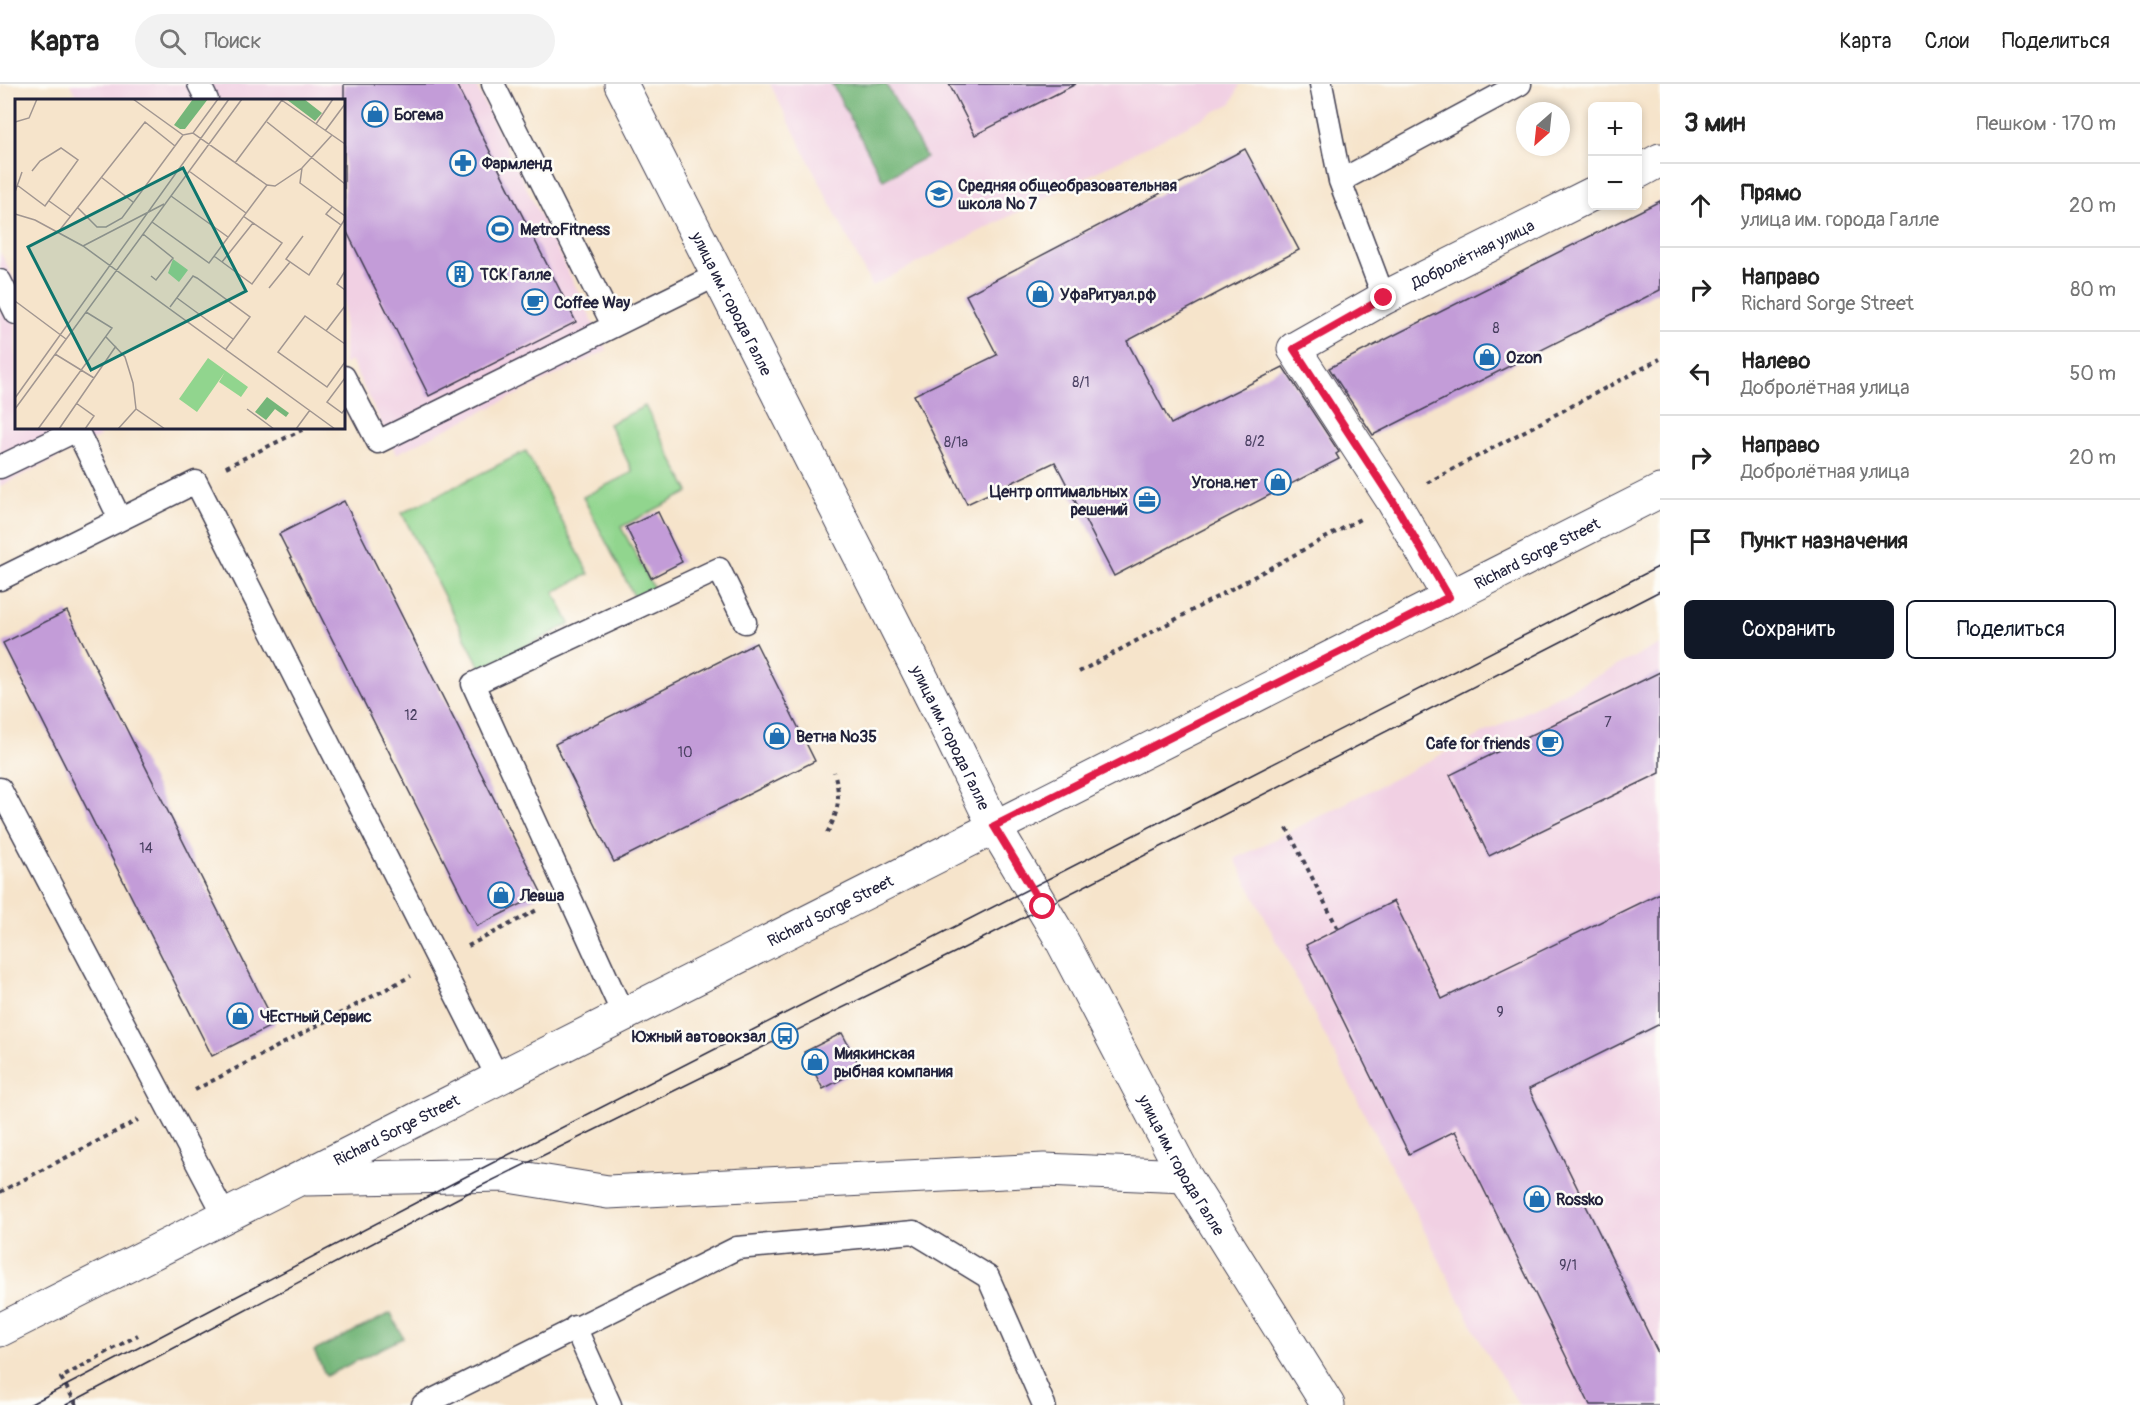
<!DOCTYPE html>
<html lang="ru">
<head>
<meta charset="utf-8">
<style>
	body { margin:0; font-family:Pangolin,sans-serif; background:#f2f2f2; color:#222 }
	.controls { position:absolute; right:18px; top:18px; display:grid; overflow:hidden; border-radius:9px; box-shadow:0 3px 9px #0003 }
	.controls button { width:54px; height:54px; display:grid; place-items:center; padding:0; border:0; border-bottom:2px solid #e0e0e0; background:#fff; color:#222; font:30px sans-serif }
	.compass { position:absolute; left:1516px; top:18px; width:54px; height:54px; border-radius:50%; background:#fff; box-shadow:0 3px 9px #0003; rotate:207deg }
	.stop { position:absolute; width:18px; height:18px; margin:-14px; border:4px solid #e11d48; border-radius:50%; background:#fff }
	.stop.end { background:#e11d48; border-color:#fff; box-shadow:0 2px 6px #0008 }
	.list { margin:0; padding:0; list-style:none }
	h2 { display:flex; justify-content:space-between; align-items:center; height:78px; margin:0; padding:0 24px; font-size:26px }
	h2 small { font-size:20px; font-weight:400; color:#767676 }
	.list li { display:grid; grid-template-columns:39px 1fr auto; gap:18px; align-items:center; box-sizing:border-box; height:84px; padding:0 24px; border-top:2px solid #e0e0e0 }
	.list b { display:block; font-size:22px; white-space:nowrap }
	.list p { margin:0; font-size:20px; white-space:nowrap; color:#767676 }
	.list em { font-size:20px; font-style:normal; color:#767676 }
	.actions { display:flex; gap:12px; padding:18px 24px }
	.actions a { flex:1; padding:14px 0; border:2px solid #111827; border-radius:9px; text-align:center; font-size:21px; color:#111827 }
	.actions .main { background:#111827; color:#fff }
	.icon { flex:none; width:33px; height:33px; fill:none; stroke:currentColor; stroke-width:2; stroke-linecap:round; stroke-linejoin:round }
	.map { position:relative; flex:none; width:1660px; height:1321px; overflow:hidden }
	header { display:flex; align-items:center; gap:36px; box-sizing:border-box; height:84px; padding:0 30px; background:#fff; border-bottom:2px solid #e0e0e0 }
	header strong { font-size:28px }
	nav { display:flex; gap:33px; margin-inline-start:auto; font-size:21px }
	.search { width:420px; height:54px; background:#f2f2f2; display:flex; align-items:center; gap:15px; box-sizing:border-box; padding:0 21px; border-radius:33px; color:#767676; font-size:22px }
	main { display:flex }
	aside { flex:1; background:#fff }
	.map>svg:first-child { display:block }
</style>
</head>
<body>
<header>
<strong>Карта</strong>
<div class="search"><svg class="icon" aria-label="search" viewBox="0 0 24 24"><circle cx="10" cy="10" r="6"/><path d="M15 15l6 6"/></svg>Поиск</div>
<nav><a>Карта</a><a>Слои</a><a>Поделиться</a></nav>
</header>
<main>
<div class="map">
<svg width="1660" height="1321" viewBox="0 0 1660 1321">
	<rect width="100%" height="100%" fill="#fdfcf7"/>
	<filter id="ink" filterUnits="userSpaceOnUse"><feTurbulence type="fractalNoise" baseFrequency=".0167" numOctaves="2"/><feDisplacementMap in="SourceGraphic" scale="12" xChannelSelector="R" yChannelSelector="G"/><feConvolveMatrix kernelMatrix="1 2 1 2 8 2 1 2 1" color-interpolation-filters="sRGB"/></filter>
	<filter id="wash" filterUnits="userSpaceOnUse"><feTurbulence type="fractalNoise" baseFrequency=".008" numOctaves="4" result="noise"/><feDisplacementMap in="SourceGraphic" scale="24" xChannelSelector="R" yChannelSelector="G"/><feGaussianBlur stdDeviation="1.35" result="paint"/><feColorMatrix in="noise" values="0 0 0 0 0 0 0 0 0 0 0 0 0 0 0 0 0 1.4 0 .05"/><feComposite in="paint" operator="in"/></filter>
	<g filter="url(#wash)">
		<rect width="100%" height="100%" fill="#f6e4cb"/>
		<path fill="#f1d0e3" d="M70 0H475L607 266 396 370 351 277 344 281V16H78Z
			M770 0H1240L1232 19 872 202Z
			M0 168 16 199V344H95L100 353 0 402Z
			M1660 560V1321H1519L1484 1264 1235 775Z"/>
		<path fill="#91d58e" stroke="#5a7c64" stroke-width="1.5" d="M645 322 689 408 621 443 654 505 635 514 583 413 633 388 609 340Z
			M526 367 589 490 554 508 570 540 481 585 402 429Z"/>
		<path fill="#74b679" stroke="#4b6c5a" stroke-width="1.5" d="M832 0H886L926 73 883 96Z
			M391 1229 403 1254 326 1292 314 1267Z"/>
		<g id="blocks">
			<path fill="#c39cd8" d="M344 0H456L576 238 429 312 344 142Z
				M949 0H1076L975 51Z
				M1245 65 1299 166 1127 257 1171 340 1283 283 1339 368 1336 370 1339 375 1114 492 1055 378 967 420 914 311 997 271 966 211Z
				M1660 117V206L1373 351 1329 284Z
				M344 417 542 810 477 842 279 450Z
				M658 428 682 478 651 494 626 443Z
				M67 527 275 940 212 972 3 559Z
				M756 559 815 677 614 778 555 660Z
				M1660 588V689L1489 772 1450 691Z
				M1660 809V940L1529 1005 1660 1273V1321H1590L1455 1047 1409 1070 1306 861 1394 817 1442 915Z
				M842 949 861 985 823 1005 804 968Z"/>
		</g>
	</g>
	<g filter="url(#ink)">
		<use href="#blocks" fill-opacity="0" stroke="#423f51" stroke-width="1.5"/>
		<g fill="none" stroke-linecap="round" stroke-linejoin="round">
			<g stroke="#423f51" stroke-width="25">
				<path id="service" d="M199 0 207 16
					M493 0 613 241
					M1321 0 1340 97 1384 214
					M1340 97 1520 0
					M0 197 16 229
					M344 293 378 358 717 191
					M76 344 120 435
					M0 383 77 346
					M0 495 196 398 498 994
					M0 705 225 1132
					M623 930 473 600 719 485 745 538
					M575 1243 610 1321
					M423 1321 737 1164 914 1148 988 1193 1044 1321"/>
			</g>
			<g stroke="#423f51" stroke-width="35">
				<g id="minor">
					<path d="M1638 88 1660 76"/>
					<path id="s1" d="M1449 513 1393 417 1294 265 1384 214 1592 110"/>
				</g>
			</g>
			<g stroke="#423f51" stroke-width="35">
				<g id="secondary">
					<path d="M306 1095 503 1091 608 1108 1044 1086 1185 1092"/>
					<path id="s2" d="M0 1246 1660 407"/>
				</g>
			</g>
			<g stroke="#423f51" stroke-width="35">
				<g id="primary">
					<path id="s3" d="M621 0 942 634 994 742 1060 853 1185 1092 1328 1321"/>
				</g>
			</g>
			<path stroke="#423f51" stroke-width="4" stroke-dasharray="4.5 4.5" stroke-linecap="butt" d="M226 383 306 344
				M1427 399 1660 275
				M1079 588 1360 435
				M1287 744 1338 845
				M827 749C839 728 841 712 834 688
				M468 862 539 825
				M195 1006 411 892
				M0 1108 138 1036
				M77 1321 61 1294 138 1251"/>
			<use href="#service" stroke="#fff" stroke-width="22"/>
			<use href="#minor" stroke="#fff" stroke-width="33"/>
			<use href="#secondary" stroke="#fff" stroke-width="33"/>
			<use href="#primary" stroke="#fff" stroke-width="33"/>
			<path stroke="#22223b" stroke-width="1.5" d="M29 1321 465 1093 1660 482
				M66 1321 481 1102 962 865 1660 507"/>
		</g>
	</g>
	<g fill="none" stroke-linecap="round" stroke-linejoin="round" filter="url(#ink)">
		<path stroke="#e11d48" stroke-width="8" d="M1043 823 994 742 1449 513 1393 417 1294 265 1384 214"/>
	</g>
	<defs>
		<g id="shop-ring" transform="scale(1.35)"><circle r="9.5" fill="#fdfcf7" stroke="#1f6fb2" stroke-width="1.5"/><path d="M-5-2.5h2.3a2.7 3.5 0 0 1 5.4 0H5L5.5 6h-11ZM-1.5-2.5h3a1.5 2.3 0 0 0-3 0Z" fill="#1f6fb2"/></g>
		<g id="pharmacy-ring" transform="scale(1.35)"><circle r="9.5" fill="#fdfcf7" stroke="#1f6fb2" stroke-width="1.5"/><path d="M-2-6h4v4h4v4h-4v4h-4v-4h-4v-4h4Z" fill="#1f6fb2"/></g>
		<g id="school-ring" transform="scale(1.35)"><circle r="9.5" fill="#fdfcf7" stroke="#1f6fb2" stroke-width="1.5"/><path d="M0-5L7-2L0 1L-7-2ZM-4 1L0 2.5L4 1V4Q0 6-4 4Z" fill="#1f6fb2"/></g>
		<g id="stadium-ring" transform="scale(1.35)"><circle r="9.5" fill="#fdfcf7" stroke="#1f6fb2" stroke-width="1.5"/><path d="M0-5a6.5 5 0 1 0 0 10a6.5 5 0 1 0 0-10ZM-3.5-1.8h7v3.6h-7Z" fill="#1f6fb2"/></g>
		<g id="building-ring" transform="scale(1.35)"><circle r="9.5" fill="#fdfcf7" stroke="#1f6fb2" stroke-width="1.5"/><path d="M-4-6H4V6H1V3H-1V6H-4ZM-2.5-4.3h1.7v1.8h-1.7ZM.8-4.3h1.7v1.8H.8ZM-2.5-1h1.7V.8h-1.7ZM.8-1h1.7V.8H.8Z" fill="#1f6fb2"/></g>
		<g id="cafe-ring" transform="scale(1.35)"><circle r="9.5" fill="#fdfcf7" stroke="#1f6fb2" stroke-width="1.5"/><path d="M-5.5-4.5H6V0H3Q3 3.5 0 3.5H-2.5Q-5.5 3.5-5.5 0ZM3-3.2v2h1.7v-2ZM-6 4.5H4V6H-6Z" fill="#1f6fb2"/></g>
		<g id="office-ring" transform="scale(1.35)"><circle r="9.5" fill="#fdfcf7" stroke="#1f6fb2" stroke-width="1.5"/><path d="M-6-3h4V-5.5h4V-3h4V5H-6ZM-1-4.5V-3h2v-1.5ZM-6 0V1H6V0Z" fill="#1f6fb2"/></g>
		<g id="bus-ring" transform="scale(1.35)"><circle r="9.5" fill="#fdfcf7" stroke="#1f6fb2" stroke-width="1.5"/><path d="M-5-6H5V4H4V6H2V4H-2V6H-4V4H-5ZM-3.5-4V0h7V-4ZM-3.5 1.2v1.5H-2V1.2ZM2 1.2v1.5H3.5V1.2Z" fill="#1f6fb2"/></g>
	</defs>
	<g fill-rule="evenodd">
		<use href="#shop-ring" x="375" y="30"/>
		<use href="#pharmacy-ring" x="463" y="79"/>
		<use href="#school-ring" x="939" y="110"/>
		<use href="#stadium-ring" x="500" y="145"/>
		<use href="#building-ring" x="460" y="190"/>
		<use href="#shop-ring" x="1040" y="210"/>
		<use href="#cafe-ring" x="535" y="218"/>
		<use href="#shop-ring" x="1487" y="273"/>
		<use href="#shop-ring" x="1278" y="398"/>
		<use href="#office-ring" x="1147" y="416"/>
		<use href="#shop-ring" x="777" y="652"/>
		<use href="#cafe-ring" x="1550" y="659"/>
		<use href="#shop-ring" x="501" y="811"/>
		<use href="#shop-ring" x="240" y="932"/>
		<use href="#bus-ring" x="785" y="952"/>
		<use href="#shop-ring" x="815" y="978"/>
		<use href="#shop-ring" x="1537" y="1115"/>
	</g>
	<g text-anchor="middle" stroke-width="5" stroke-linejoin="round" paint-order="stroke">
		<g font-size="14" fill="#4a4062">
			<text x="1496" y="249">8</text>
			<text x="1081" y="303">8/1</text>
			<text x="1255" y="362">8/2</text>
			<text x="956" y="363">8/1а</text>
			<text x="411" y="636">12</text>
			<text x="1608" y="643">7</text>
			<text x="685" y="673">10</text>
			<text x="146" y="769">14</text>
			<text x="1500" y="933">9</text>
			<text x="1568" y="1186">9/1</text>
		</g>
		<g font-size="16" font-weight="bold" fill="#22223b" stroke="#fdfcf7" text-anchor="start">
			<text x="394" y="36">Богема</text>
			<text x="482" y="85">Фармленд</text>
			<text x="958" y="107">Средняя общеобразовательная<tspan x="958" dy="18">школа № 7</tspan></text>
			<text x="520" y="151">MetroFitness</text>
			<text x="480" y="196">ТСК Галле</text>
			<text x="1060" y="216">УфаРитуал.рф</text>
			<text x="554" y="224">Coffee Way</text>
			<text x="1506" y="279">Ozon</text>
			<text x="1258" y="404" text-anchor="end">Угона.нет</text>
			<text x="1128" y="413" text-anchor="end">Центр оптимальных<tspan x="1128" dy="18">решений</tspan></text>
			<text x="796" y="658">Ветна №35</text>
			<text x="1530" y="665" text-anchor="end">Cafe for friends</text>
			<text x="520" y="817">Левша</text>
			<text x="260" y="938">ЧЕстный Сервис</text>
			<text x="766" y="958" text-anchor="end">Южный автовокзал</text>
			<text x="834" y="975">Миякинская<tspan x="834" dy="18">рыбная компания</tspan></text>
			<text x="1556" y="1121">Rossko</text>
		</g>
		<g font-size="16" fill="#22223b" stroke="#fdfcf7">
			<text dy="6" stroke="none"><textPath href="#s1" startOffset="495">Добролётная улица</textPath></text>
			<text dy="6" stroke="none"><textPath href="#s3" startOffset="246">улица им. города Галле</textPath></text>
			<text dy="6" stroke="none"><textPath href="#s2" startOffset="1722">Richard Sorge Street</textPath></text>
			<text dy="6" stroke="none"><textPath href="#s3" startOffset="732">улица им. города Галле</textPath></text>
			<text dy="6" stroke="none"><textPath href="#s2" startOffset="930">Richard Sorge Street</textPath></text>
			<text dy="6" stroke="none"><textPath href="#s2" startOffset="444">Richard Sorge Street</textPath></text>
			<text dy="6" stroke="none"><textPath href="#s3" startOffset="1218">улица им. города Галле</textPath></text>
		</g>
	</g>
	<g transform="translate(15 15)">
		<rect width="330" height="330" fill="#f6e4cb"/>
		<path d="M158 160 173 171 164 183 153 174ZM193 259 233 288 226 298 204 283 210 273 182 313 164 300Z" fill="#91d58e"/>
		<path d="M178 0H193L170 30H165L159 26ZM271 0H289L307 14 300 22ZM252 298 274 314 271 318 260 310 251 321 240 313Z" fill="#74b679"/>
		<path fill="none" stroke="#a19691" stroke-width="1.5" d="M118 0 168 36 178 34M203 0 178 34 252 86 260 87 287 69 317 36M265 0 330 45M0 23 14 19 22 0M252 23 330 85M301 25 318 0M310 32 330 5M220 64 267 1M287 69 285 84 330 117M174 72 231 114M86 78 118 103M2 86 30 107 63 61 46 49 25 62 17 72M0 93 7 73M156 97 213 138M34 102 55 117M62 108 82 128H91L107 119 168 36M317 108 311 115 326 126M0 115 20 121 68 147 320 330M137 123 194 164 252 86M44 132 130 23 160 47M128 135 158 159 141 181 136 177M288 137 271 160 294 176 330 120M68 147 149 105M199 157 237 185 267 144 228 117M207 163 238 124M330 172 322 185 330 191M254 189 275 163M162 199 218 240M0 202 51 240M155 208 178 177 182 179 235 218 211 250M311 232 330 207M91 238 110 258 118 284 121 310M330 245 290 217 263 253 312 288 330 263M40 255 79 279M330 279 312 303 327 314 330 310M0 299 214 0M61 304 79 317 70 330M0 310 227 0M232 310 259 330M23 330 97 229 71 213M44 330 101 247M103 330 121 310 150 330M281 330 295 311"/>
		<path fill="#0f766e" fill-opacity="0.15" stroke="#0f766e" stroke-width="3" d="M168 69 231 192 76 271 13 148Z"/>
		<rect width="330" height="330" fill="none" stroke="#22223b" stroke-width="3"/>
	</g>
</svg>
<div class="controls">
<button>+</button>
<button>−</button>
</div>
<svg class="compass" viewBox="-18 -18 36 36"><path d="M0-13l5 13h-10z" fill="#e53935"/><path d="M0 13l5-13h-10z" fill="#767676"/></svg>
<div class="stop" style="left:1043px;top:823px"></div>
<div class="stop end" style="left:1384px;top:214px"></div>
</div>
<aside>
<h2>3 мин<small>Пешком · 170 m</small></h2>
<ul class="list">
<li><svg class="icon" aria-label="ahead" viewBox="0 0 24 24"><path d="M12 20V5M6 11l6-6 6 6"/></svg><div><b>Прямо</b><p>улица им. города Галле</p></div><em>20 m</em></li>
<li><svg class="icon" aria-label="right" viewBox="0 0 24 24"><path d="M7 20v-9h11M14 6l5 5-5 5"/></svg><div><b>Направо</b><p>Richard Sorge Street</p></div><em>80 m</em></li>
<li><svg class="icon" aria-label="left" viewBox="0 0 24 24"><path d="M17 20v-9H6M10 6l-5 5 5 5"/></svg><div><b>Налево</b><p>Добролётная улица</p></div><em>50 m</em></li>
<li><svg class="icon" aria-label="right" viewBox="0 0 24 24"><path d="M7 20v-9h11M14 6l5 5-5 5"/></svg><div><b>Направо</b><p>Добролётная улица</p></div><em>20 m</em></li>
<li><svg class="icon" aria-label="arrive" viewBox="0 0 24 24"><path d="M6 21V4h12l-3 4 3 4H6"/></svg><div><b>Пункт назначения</b></div></li>
</ul>
<div class="actions"><a class="main">Сохранить</a><a>Поделиться</a></div>
</aside>
</main>
</body>
</html>
